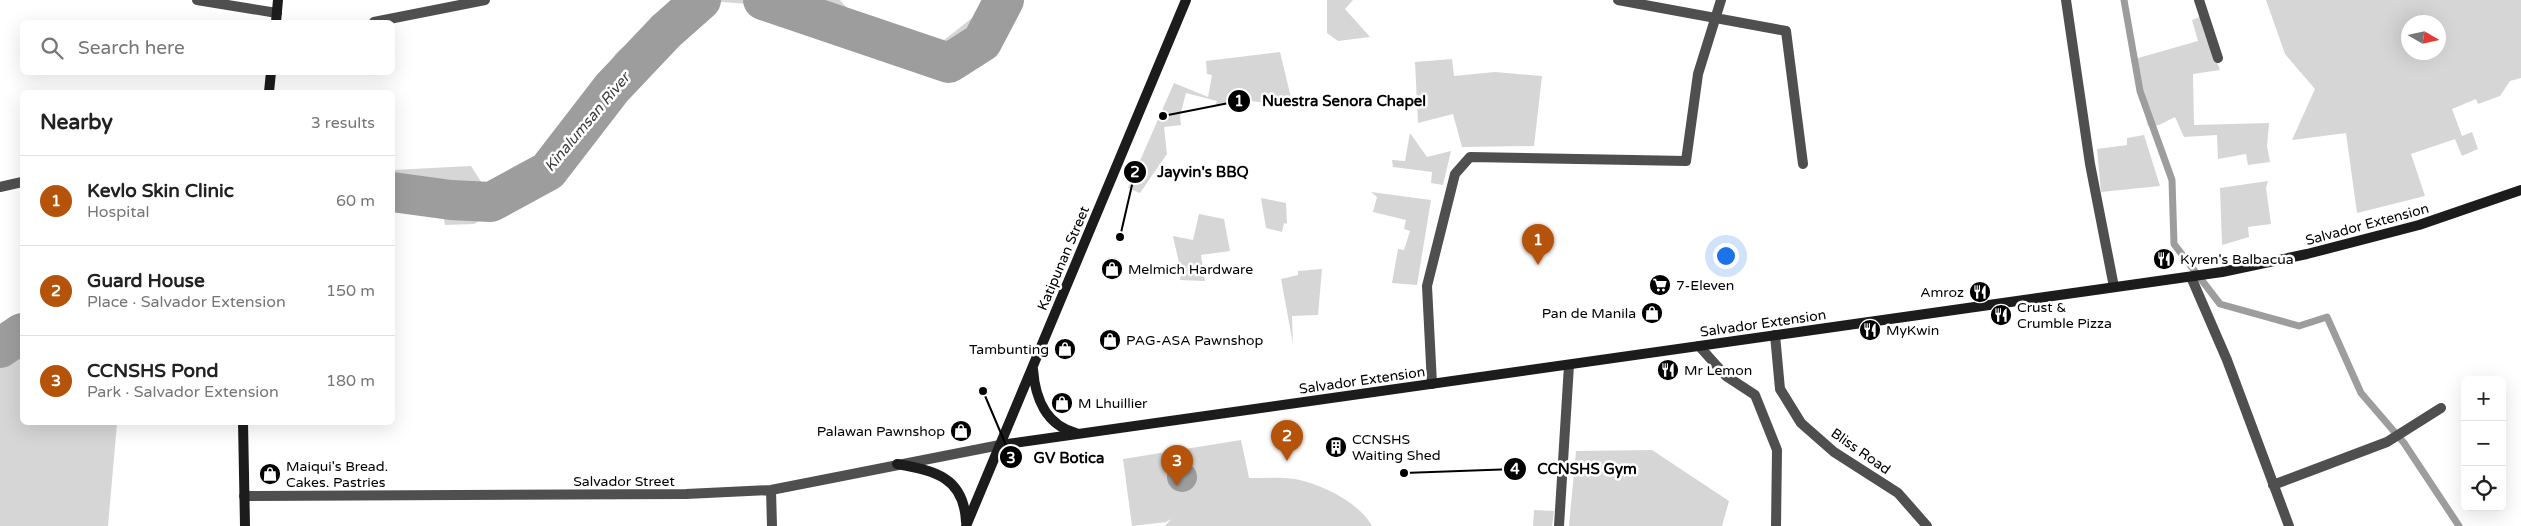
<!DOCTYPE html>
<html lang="en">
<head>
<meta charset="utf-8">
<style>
	body { margin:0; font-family:"Varela Round",sans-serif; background:#f2f2f2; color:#222 }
	.controls { position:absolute; right:15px; bottom:15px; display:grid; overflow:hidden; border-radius:8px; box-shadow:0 5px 20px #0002 }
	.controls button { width:45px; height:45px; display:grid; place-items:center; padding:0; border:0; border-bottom:1px solid #e0e0e0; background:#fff; color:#222; font:25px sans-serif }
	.compass { position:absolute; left:2401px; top:15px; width:45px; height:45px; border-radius:50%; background:#fff; box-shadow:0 5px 20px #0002; rotate:99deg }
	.you { position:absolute; left:1725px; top:255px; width:18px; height:18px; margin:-12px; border:4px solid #fff; border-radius:50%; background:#1a73e8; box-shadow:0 0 0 8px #1a73e833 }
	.badge { display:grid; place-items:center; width:32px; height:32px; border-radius:50%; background:#b45309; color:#fff; font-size:16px; font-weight:700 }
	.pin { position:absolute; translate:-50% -41px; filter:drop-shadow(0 1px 2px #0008) }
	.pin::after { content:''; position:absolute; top:26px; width:18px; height:15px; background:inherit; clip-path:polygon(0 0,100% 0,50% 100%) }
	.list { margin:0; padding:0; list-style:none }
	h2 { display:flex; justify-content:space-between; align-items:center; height:65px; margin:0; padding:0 20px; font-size:21px }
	h2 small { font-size:16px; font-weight:400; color:#767676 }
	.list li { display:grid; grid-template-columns:32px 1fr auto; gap:15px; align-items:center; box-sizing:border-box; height:90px; padding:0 20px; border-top:1px solid #e0e0e0 }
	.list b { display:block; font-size:19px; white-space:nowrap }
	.list p { margin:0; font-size:16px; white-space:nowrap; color:#767676 }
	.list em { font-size:16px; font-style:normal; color:#767676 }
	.icon { flex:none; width:28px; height:28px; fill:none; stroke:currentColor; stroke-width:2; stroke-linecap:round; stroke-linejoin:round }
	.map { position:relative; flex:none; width:2521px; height:526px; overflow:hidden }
	.search { position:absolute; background:#fff; box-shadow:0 5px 20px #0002; left:20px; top:20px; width:375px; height:55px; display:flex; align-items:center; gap:12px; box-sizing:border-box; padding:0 18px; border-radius:8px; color:#767676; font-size:19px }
	.panel { position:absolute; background:#fff; box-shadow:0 5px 20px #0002; left:20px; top:90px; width:375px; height:335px; border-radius:8px }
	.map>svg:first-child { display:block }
</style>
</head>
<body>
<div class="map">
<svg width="2521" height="526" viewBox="0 0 2521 526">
	<rect width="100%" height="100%" fill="#fff"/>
	<path fill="#d6d6d6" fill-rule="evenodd" d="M679 0H840L848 9 939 44 991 3V0H1013L1010 2 987 44 952 65 948 79 835 45 818 22 763 5 722 2 693 15 603 112 549 190 497 211 474 224 445 225 442 209 393 200V170L471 166 487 191 537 167 578 117 616 53Z
		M1327 0H1353L1345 9 1370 37 1338 41 1327 33Z
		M2266 0H2521V78L2510 81 2500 96 2478 104 2476 99 2452 109 2462 136 2472 132 2478 149 2462 156 2455 139 2411 154 2425 196 2357 213 2346 133 2292 140 2315 89 2285 54ZM2408 22H2438V52H2408Z
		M2200 17 2220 70 2193 74 2194 125 2269 123 2267 146 2270 162 2248 165 2246 154 2218 159 2217 135 2184 137 2175 117 2159 125 2148 126 2131 60 2198 41 2192 20Z
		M1280 52 1293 106 1251 101 1216 104 1217 101 1186 93 1180 116 1181 125 1164 127 1167 154 1140 193 1128 188 1174 83 1208 97 1212 75 1207 74 1206 61Z
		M1452 59 1454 76 1495 72 1542 76 1534 146 1462 147 1453 114 1418 123 1415 62Z
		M1410 133 1427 157 1451 151 1443 185 1431 183 1432 172 1393 167 1392 160 1405 161Z
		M2144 135 2160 186 2101 192 2097 149 2127 145V138Z
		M2268 181 2266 188 2271 224 2248 227 2249 237 2222 245 2220 188Z
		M1371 192 1431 200 1417 285 1392 283 1398 249 1404 250 1410 231 1404 229 1406 220 1373 212 1377 197Z
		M1261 198 1286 203 1287 224 1284 223 1282 232 1266 228Z
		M1199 214 1224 219 1230 251 1201 255 1205 281 1180 280 1181 272 1173 236 1193 240Z
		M1322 269 1318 315 1292 316 1293 344 1281 279 1298 275V271Z
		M22 351V422L117 423 108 526H0V365Z
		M1241 440 1249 478C1264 478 1281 477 1295 479 1321 484 1359 502 1372 526H1165L1171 519 1166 522 1132 526 1123 459Z
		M1652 450 1729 501 1722 526H1569L1576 451Z
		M1534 510 1554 511 1552 526H1533Z"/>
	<path fill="#9d9d9d" d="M1167 477a15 15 0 1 1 30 0a15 15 0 1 1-30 0Z"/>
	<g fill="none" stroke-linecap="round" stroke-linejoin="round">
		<path stroke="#9d9d9d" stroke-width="7" d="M1004 0H1005
			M2124 0 2140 91 2172 180 2174 244 2220 304 2299 326 2327 317 2361 393 2404 443 2459 526"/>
		<path stroke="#9d9d9d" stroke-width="40" d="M763 0 949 63 982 42 1004 0
			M392 192 451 200 491 202 548 171 612 88 666 31 701 0
			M0 348 22 333"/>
		<path stroke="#4f4f4f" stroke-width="10" d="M197 0 277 13
			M1618 0 1786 31 1803 164
			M2066 0 2090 164 2114 287
			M2199 0 2218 58
			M374 22 485 0
			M0 187 22 182
			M2191 277 2227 360 2289 526
			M1775 335 1780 389 1801 423 1834 452 1898 493 1927 526
			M1699 346 1726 376 1755 395 1777 450 1776 526
			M1432 384 1427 286 1455 174 1470 157 1686 161 1698 74 1721 0
			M2273 485 2387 442 2441 408
			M771 490 772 526
			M244 496 686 494 771 490 1000 445
			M1559 526 1569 365"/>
		<path stroke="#1c1c1c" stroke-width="10" d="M276 22 278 0
			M269 92 271 72
			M1033 369C1035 398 1046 425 1076 433
			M243 422 245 526
			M1000 445 2222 272 2307 254 2419 225 2521 190
			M897 464C935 471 964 477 966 522
			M966 526 1186 0"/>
	</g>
	<defs>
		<g id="restaurant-disc" transform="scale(1.125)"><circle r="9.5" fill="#000" stroke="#fff"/><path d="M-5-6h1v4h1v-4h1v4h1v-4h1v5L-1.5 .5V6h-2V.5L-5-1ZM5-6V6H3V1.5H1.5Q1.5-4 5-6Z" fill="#fff"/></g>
		<g id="shop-disc" transform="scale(1.125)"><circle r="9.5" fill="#000" stroke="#fff"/><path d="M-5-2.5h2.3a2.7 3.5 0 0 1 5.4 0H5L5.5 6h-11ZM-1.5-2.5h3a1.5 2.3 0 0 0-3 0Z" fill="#fff"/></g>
		<g id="supermarket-disc" transform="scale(1.125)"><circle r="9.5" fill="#000" stroke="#fff"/><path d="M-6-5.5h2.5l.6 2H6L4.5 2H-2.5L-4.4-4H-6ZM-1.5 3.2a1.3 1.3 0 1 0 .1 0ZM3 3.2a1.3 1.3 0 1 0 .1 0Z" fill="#fff"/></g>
		<g id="building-disc" transform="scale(1.125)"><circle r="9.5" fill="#000" stroke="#fff"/><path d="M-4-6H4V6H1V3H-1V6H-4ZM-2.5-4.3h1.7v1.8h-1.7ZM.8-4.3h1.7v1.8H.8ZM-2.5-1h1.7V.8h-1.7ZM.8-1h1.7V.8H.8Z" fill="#fff"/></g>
	</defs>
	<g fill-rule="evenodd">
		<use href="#restaurant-disc" x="2164" y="259"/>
		<use href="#shop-disc" x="1112" y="269"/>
		<use href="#supermarket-disc" x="1660" y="285"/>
		<use href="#restaurant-disc" x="1980" y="292"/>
		<use href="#shop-disc" x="1652" y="313"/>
		<use href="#restaurant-disc" x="2001" y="315"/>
		<use href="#restaurant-disc" x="1870" y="330"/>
		<use href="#shop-disc" x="1110" y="340"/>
		<use href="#shop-disc" x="1065" y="349"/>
		<use href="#restaurant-disc" x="1668" y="370"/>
		<use href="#shop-disc" x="1062" y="403"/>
		<use href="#shop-disc" x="961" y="431"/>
		<use href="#building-disc" x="1336" y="447"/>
		<use href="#shop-disc" x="270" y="474"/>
	</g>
	<g text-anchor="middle" stroke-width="5" stroke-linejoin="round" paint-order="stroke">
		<g font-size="14" fill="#000" stroke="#fff">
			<text transform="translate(2367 224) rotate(-15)" y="5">Salvador Extension</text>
			<text transform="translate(1063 258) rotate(-67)" y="5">Katipunan Street</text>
			<text transform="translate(1763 323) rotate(-8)" y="5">Salvador Extension</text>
			<text transform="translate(1362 380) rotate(-8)" y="5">Salvador Extension</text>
			<text transform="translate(1861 451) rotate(35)" y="5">Bliss Road</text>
			<text x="624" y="486">Salvador Street</text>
		</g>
		<g font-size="14" fill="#000" stroke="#fff" text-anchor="start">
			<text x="2180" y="264">Kyren's Balbacua</text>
			<text x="1128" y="274">Melmich Hardware</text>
			<text x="1676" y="290">7-Eleven</text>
			<text x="1964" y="297" text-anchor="end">Amroz</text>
			<text x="2017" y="312">Crust &amp;<tspan x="2017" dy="16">Crumble Pizza</tspan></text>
			<text x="1636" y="318" text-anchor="end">Pan de Manila</text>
			<text x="1886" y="335">MyKwin</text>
			<text x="1126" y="345">PAG-ASA Pawnshop</text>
			<text x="1049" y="354" text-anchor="end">Tambunting</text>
			<text x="1684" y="375">Mr Lemon</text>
			<text x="1078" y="408">M Lhuillier</text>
			<text x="945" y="436" text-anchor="end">Palawan Pawnshop</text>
			<text x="1352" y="444">CCNSHS<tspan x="1352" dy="16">Waiting Shed</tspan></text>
			<text x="286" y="471">Maiqui's Bread.<tspan x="286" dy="16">Cakes. Pastries</tspan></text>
		</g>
		<g font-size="15" font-style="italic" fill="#3e3e3e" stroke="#fff">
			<text transform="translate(587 122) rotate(-50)" y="5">Kinalumsan River</text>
		</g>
	</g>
	<path fill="none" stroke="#000" stroke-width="2" d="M1163 116L1239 101M1120 237L1135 172M983 391L1011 457M1404 473L1515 469"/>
	<g fill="#000" stroke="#fff" stroke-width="2">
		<circle cx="1163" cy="116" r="5"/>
		<circle cx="1120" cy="237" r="5"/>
		<circle cx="983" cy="391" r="5"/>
		<circle cx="1404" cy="473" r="5"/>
		<circle cx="1239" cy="101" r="12"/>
		<circle cx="1135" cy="172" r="12"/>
		<circle cx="1011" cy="457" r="12"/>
		<circle cx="1515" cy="469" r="12"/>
	</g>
	<g font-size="15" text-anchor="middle" font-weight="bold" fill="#fff">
		<text x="1239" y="106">1</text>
		<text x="1135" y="177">2</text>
		<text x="1011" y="463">3</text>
		<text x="1515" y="474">4</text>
	</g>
	<g font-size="15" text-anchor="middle" font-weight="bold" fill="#000" stroke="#fff" stroke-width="5" stroke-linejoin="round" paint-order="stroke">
		<text x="1344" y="106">Nuestra Senora Chapel</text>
		<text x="1203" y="177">Jayvin's BBQ</text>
		<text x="1069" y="463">GV Botica</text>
		<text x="1587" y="474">CCNSHS Gym</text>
	</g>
</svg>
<div class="controls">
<button>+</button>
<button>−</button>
<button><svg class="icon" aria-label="locate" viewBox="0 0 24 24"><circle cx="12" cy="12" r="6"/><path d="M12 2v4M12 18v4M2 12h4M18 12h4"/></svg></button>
</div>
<svg class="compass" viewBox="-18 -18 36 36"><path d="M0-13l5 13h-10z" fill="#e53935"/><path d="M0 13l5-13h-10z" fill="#767676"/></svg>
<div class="you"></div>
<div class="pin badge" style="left:1538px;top:265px">1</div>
<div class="pin badge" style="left:1287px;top:461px">2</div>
<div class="pin badge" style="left:1177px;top:486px">3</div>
<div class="search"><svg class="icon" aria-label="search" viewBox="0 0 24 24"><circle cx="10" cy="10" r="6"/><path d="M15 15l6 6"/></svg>Search here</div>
<section class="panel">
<h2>Nearby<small>3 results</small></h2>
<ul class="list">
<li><span class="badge">1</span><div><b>Kevlo Skin Clinic</b><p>Hospital</p></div><em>60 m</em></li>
<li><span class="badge">2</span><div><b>Guard House</b><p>Place · Salvador Extension</p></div><em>150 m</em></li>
<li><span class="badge">3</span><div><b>CCNSHS Pond</b><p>Park · Salvador Extension</p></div><em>180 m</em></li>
</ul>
</section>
</div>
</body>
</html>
